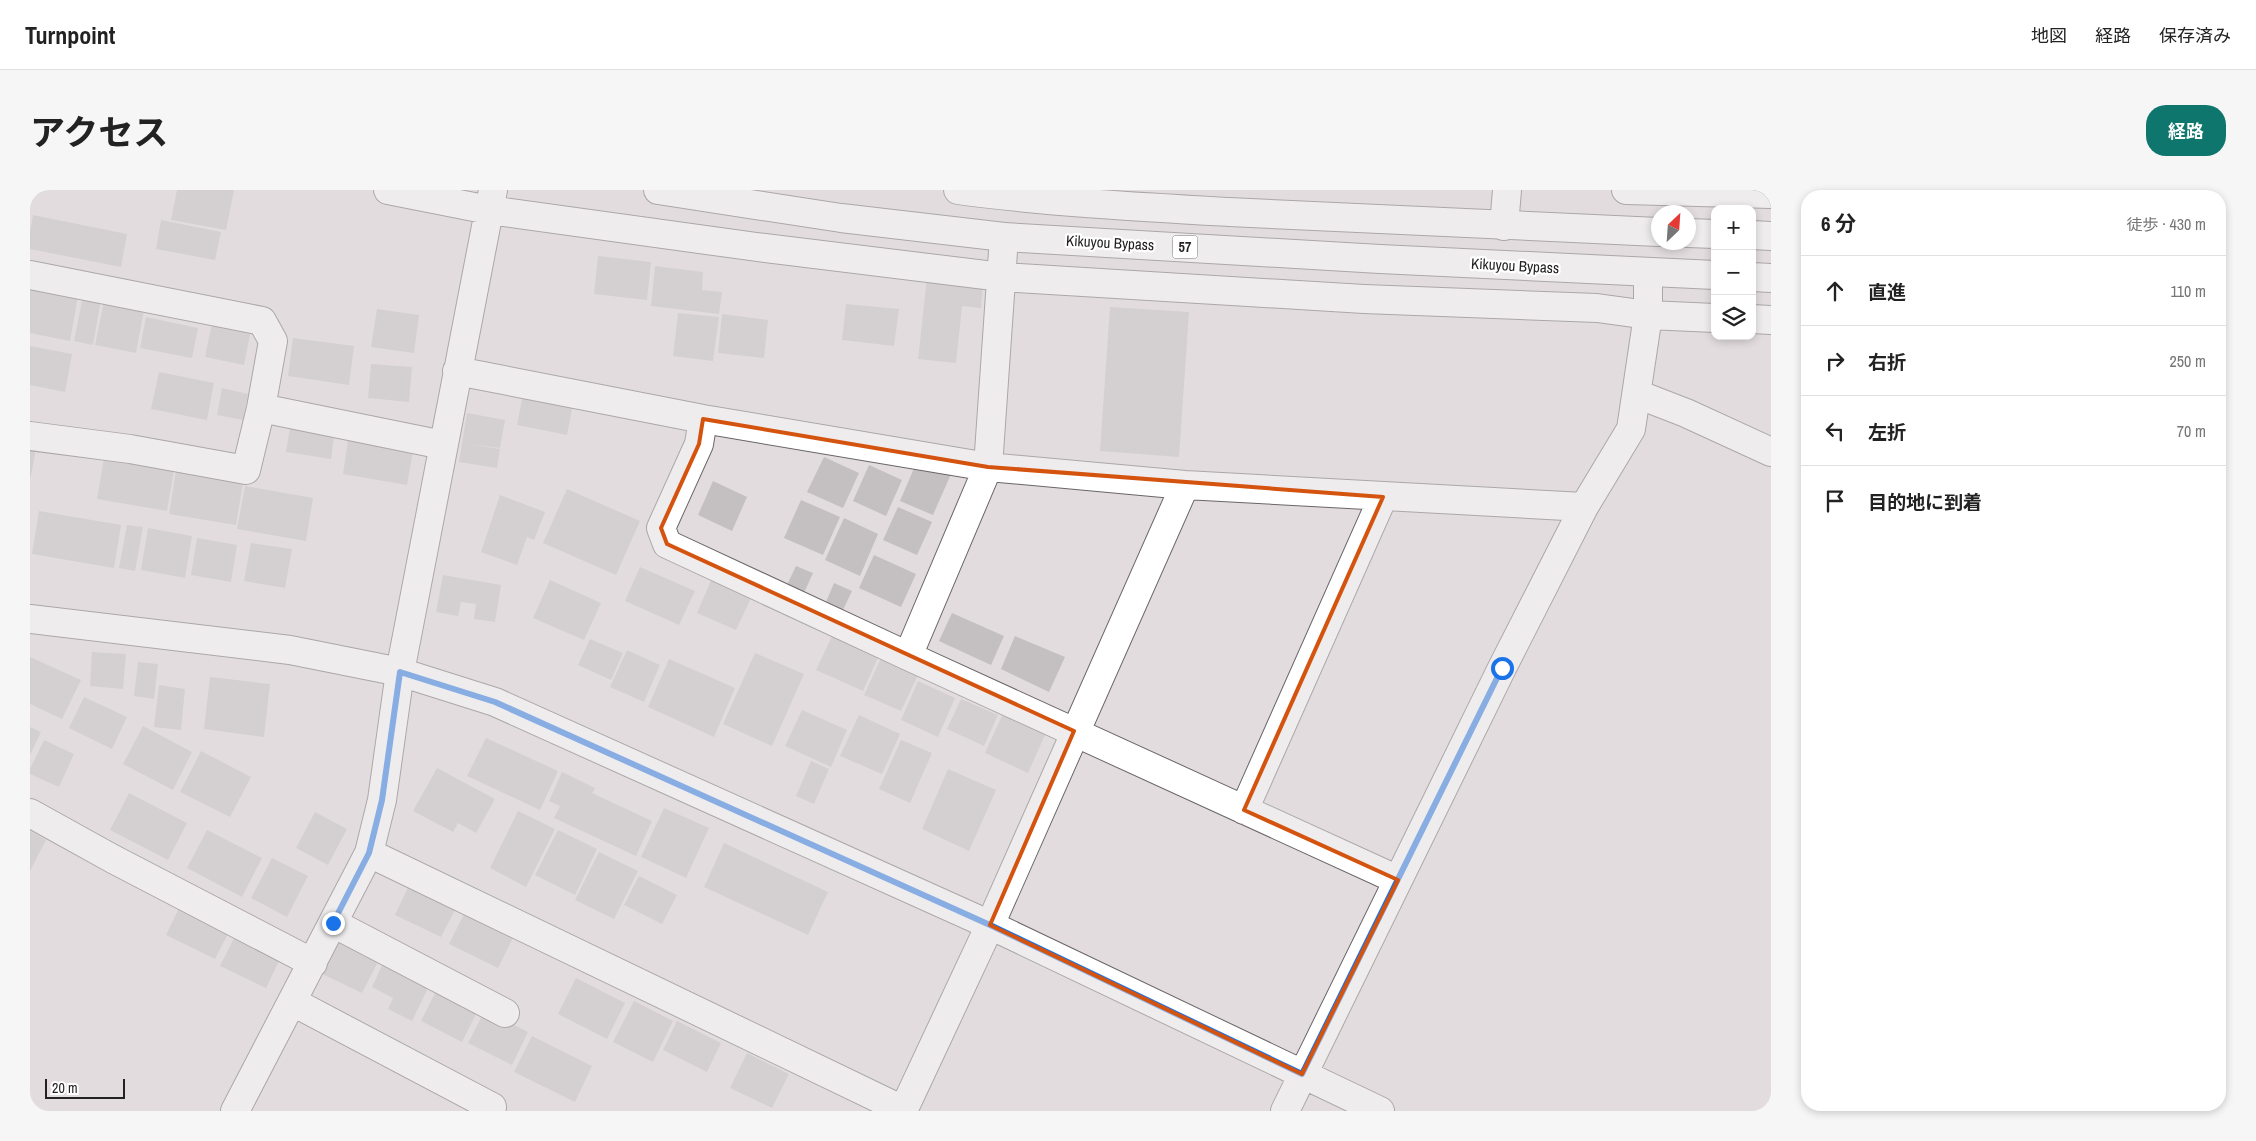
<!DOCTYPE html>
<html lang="ja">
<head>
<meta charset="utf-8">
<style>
	body { margin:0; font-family:"Archivo Narrow","Noto Sans JP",sans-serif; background:#f6f6f6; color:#222 }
	.controls { position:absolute; right:15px; top:15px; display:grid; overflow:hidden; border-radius:10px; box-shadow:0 2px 8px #0003 }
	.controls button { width:45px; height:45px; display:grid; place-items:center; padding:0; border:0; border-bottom:1px solid #e0e0e0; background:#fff; color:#222; font:25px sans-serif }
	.compass { position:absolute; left:1621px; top:15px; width:45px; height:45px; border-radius:50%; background:#fff; box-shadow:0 2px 8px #0003; rotate:25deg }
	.scale { position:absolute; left:15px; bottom:12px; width:80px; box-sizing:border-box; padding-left:5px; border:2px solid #232122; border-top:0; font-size:14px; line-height:18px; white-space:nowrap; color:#232122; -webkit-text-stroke:4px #fff; paint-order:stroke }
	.stop { position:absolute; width:15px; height:15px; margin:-11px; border:4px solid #1a73e8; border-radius:50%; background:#fff }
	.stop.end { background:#1a73e8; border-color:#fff; box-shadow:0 1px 5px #0008 }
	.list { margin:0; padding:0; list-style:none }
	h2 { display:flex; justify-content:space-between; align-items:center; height:65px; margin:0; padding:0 20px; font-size:21px }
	h2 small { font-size:16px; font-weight:400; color:#767676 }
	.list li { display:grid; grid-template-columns:32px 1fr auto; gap:15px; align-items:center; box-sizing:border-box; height:70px; padding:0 20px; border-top:1px solid #e0e0e0 }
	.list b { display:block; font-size:19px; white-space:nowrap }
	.list em { font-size:16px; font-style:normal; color:#767676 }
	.icon { flex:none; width:28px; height:28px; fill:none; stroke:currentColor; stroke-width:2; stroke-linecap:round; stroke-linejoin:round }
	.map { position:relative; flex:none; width:1741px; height:921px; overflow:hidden; border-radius:20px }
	header { display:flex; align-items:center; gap:30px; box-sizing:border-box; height:70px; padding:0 25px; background:#fff; border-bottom:1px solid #e0e0e0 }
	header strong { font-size:24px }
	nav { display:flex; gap:28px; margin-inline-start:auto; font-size:18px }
	.intro { display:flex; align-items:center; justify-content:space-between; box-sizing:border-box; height:120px; padding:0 30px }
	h1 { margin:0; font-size:35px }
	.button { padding:12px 22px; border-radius:20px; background:#0f766e; color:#fff; font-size:18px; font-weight:700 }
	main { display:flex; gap:30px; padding:0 30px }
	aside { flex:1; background:#fff; border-radius:20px; box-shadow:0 2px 8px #0003 }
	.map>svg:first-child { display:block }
</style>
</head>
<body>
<header>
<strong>Turnpoint</strong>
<nav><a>地図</a><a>経路</a><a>保存済み</a></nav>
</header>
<div class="intro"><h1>アクセス</h1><a class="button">経路</a></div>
<main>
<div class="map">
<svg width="1741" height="921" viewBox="0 0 1741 921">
	<rect width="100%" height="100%" fill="#e2dcde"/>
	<path fill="#c4bfc0" d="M147 0H204L196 40 141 30Z
		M3 25 97 44 91 77 0 59V43Z
		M131 30 191 42 185 70 126 59Z
		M568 66 621 72 617 110 564 104Z
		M625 76 673 82 672 100 692 102 689 124 621 116Z
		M897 88 953 95 951 118 932 116 926 173 888 169Z
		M0 97 48 106 40 151 0 143Z
		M53 106 71 110 63 155 44 151Z
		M75 106 115 115 106 163 65 155Z
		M816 114 869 119 864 156 812 150Z
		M1080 117 1159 122 1149 267 1070 261Z
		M347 119 389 125 384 163 341 157Z
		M648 123 689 127 683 171 643 166Z
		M692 124 738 130 734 168 688 163Z
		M116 127 168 138 162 168 110 158Z
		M183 128 222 135 214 175 175 167Z
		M263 148 324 156 319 195 258 186Z
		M0 156 42 164 35 202 0 195Z
		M341 174 382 177 379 212 338 208Z
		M129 182 184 193 177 230 121 219Z
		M192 198 218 204 213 230 187 225Z
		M493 204 543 214 537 245 487 235Z
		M437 223 475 230 470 258 438 254 470 259 467 278 429 272Z
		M261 231 305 239 301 269 256 262Z
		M318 250 383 262 377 295 313 284Z
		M0 257 6 258 1 286H0Z
		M794 267 829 283 813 318 777 302Z
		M74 268 144 280 137 321 67 309Z
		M888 269 921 284 903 325 870 311Z
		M839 275 872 290 856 326 823 311Z
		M146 281 213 293 206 335 139 324Z
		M683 291 717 307 702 341 668 325Z
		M215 296 283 308 276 351 207 339Z
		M537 299 610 331 586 385 513 353Z
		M470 305 515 322 504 350 497 347 487 375 451 362Z
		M771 310 810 327 793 365 754 348Z
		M868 317 902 332 887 365 853 350Z
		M9 321 91 335 84 378 2 364Z
		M814 328 848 344 830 386 795 370Z
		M97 335 113 337 105 381 89 378Z
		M118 338 162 346 155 388 111 380Z
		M167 348 207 355 201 392 161 385Z
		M221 353 262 359 255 398 214 391Z
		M844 365 886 384 871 417 829 398Z
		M766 376 783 383 774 403 757 395Z
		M610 377 665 401 649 435 595 411Z
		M413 385 471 395 465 432 444 429 446 414 431 412 428 426 406 422Z
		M682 388 722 406 706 440 667 423Z
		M520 390 571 413 554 450 503 428Z
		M804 393 822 401 813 420 796 412Z
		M922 423 974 446 961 475 909 451Z
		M804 442 850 463 833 501 786 480Z
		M985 446 1035 467 1019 502 971 479Z
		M560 449 593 463 581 490 548 475Z
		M597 460 630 475 614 512 580 497Z
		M62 462 96 464 93 499 60 496Z
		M725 463 774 484 742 556 693 534Z
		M0 467 51 490 32 529 0 514Z
		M851 468 888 485 871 521 834 505Z
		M639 469 705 498 684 547 618 517Z
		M108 472 128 474 124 509 104 506Z
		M180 487 240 494 234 547 174 539Z
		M888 491 925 508 908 547 871 530Z
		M129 495 155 499 151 540 124 537Z
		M54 507 97 527 82 559 39 538Z
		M931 509 968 525 954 556 917 539Z
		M976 517 1019 536 998 583 955 563Z
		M772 520 817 540 801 577 755 556Z
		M829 525 870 544 852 584 810 566Z
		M113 536 162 562 143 600 93 574Z
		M0 537 11 542 0 565Z
		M456 548 528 581 510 620 437 586Z
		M14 550 44 564 29 597 0 584V579Z
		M871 550 902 563 880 613 849 599Z
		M171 561 221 587 200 627 150 602Z
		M781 571 799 579 784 614 766 606Z
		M407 578 465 609 446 643 428 633 423 642 383 621Z
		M918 579 966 600 939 661 892 639Z
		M532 582 565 598 562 603 622 631 606 666 524 628 530 616 519 611Z
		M99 603 157 633 138 670 80 640Z
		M634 618 679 638 656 688 611 667Z
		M488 621 525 639 496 697 460 678Z
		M285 622 317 639 298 675 266 658Z
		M0 629 5 631 0 641 16 650 0 681Z
		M177 640 232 668 212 707 157 678Z
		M528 640 567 659 545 705 505 685Z
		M694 653 798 702 778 745 674 697Z
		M569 662 608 681 584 729 545 710Z
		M242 668 278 686 257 727 221 708Z
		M609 686 647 705 632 734 594 715Z
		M381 691 428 714 411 747 365 725Z
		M150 716 200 740 185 769 136 745Z
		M435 722 484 746 468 778 419 754Z
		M306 741 352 764 332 803 286 781Z
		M207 742 252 765 236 798 190 776Z
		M355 769 401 792 382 831 358 819 363 808 342 797Z
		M546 788 595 813 577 849 528 824Z
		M408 797 449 818 432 852 391 831Z
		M604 811 643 831 623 872 583 852Z
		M455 820 498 842 482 875 438 853Z
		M647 831 691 853 677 882 633 860Z
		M502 846 562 876 545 912 484 882Z
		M717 863 759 884 742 918 700 898Z"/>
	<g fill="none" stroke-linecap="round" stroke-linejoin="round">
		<g stroke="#6a6567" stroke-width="30">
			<path id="minor" d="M358 0 459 20 727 57 972 87 1334 109 1567 118 1618 125 1685 128
				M1596 0 1741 4
				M1474 36 1477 0
				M0 85 232 131 243 151 231 218 216 280 100 259 0 246
				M1722 129 1741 130
				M427 181 673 229 958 277 1155 295 1554 317
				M1607 204 1656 223 1741 262
				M231 218 413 255
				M673 229 669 254 631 338 637 354 878 466 1368 690
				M0 429 260 460 370 482 465 512 960 735 1350 921
				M878 466 958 277 974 47
				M1214 620 1353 307
				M0 623 83 669 283 773
				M339 663 873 920
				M303 733 475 823
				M263 812 462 917 460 921
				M205 921 339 663 352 610 370 482 463 0
				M873 921 960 735 1155 295
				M1255 921 1472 478 1554 317 1601 239 1618 125V82"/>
		</g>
		<g stroke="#6a6567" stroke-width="30">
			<path id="highway" d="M628 0 811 28 974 47 1350 69 1685 85
				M928 0C1018 12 1109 17 1199 22 1342 30 1485 36 1628 42
				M1658 43 1685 44
				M1722 45 1741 46
				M1722 87 1741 88"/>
		</g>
		<use href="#minor" stroke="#fff" stroke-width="28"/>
		<use href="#highway" stroke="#fff" stroke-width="28"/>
	</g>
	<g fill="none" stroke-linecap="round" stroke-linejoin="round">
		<path stroke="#1a73e8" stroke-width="6" d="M303 733 339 663 352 610 370 482 465 512 960 735 1272 884 1472 478"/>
	</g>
	<path d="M0 0H1741V921H0ZM673 229 958 277 1353 307 1214 620 1368 690 1272 884 960 735 1044 541 637 354 631 338 669 254Z" fill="#e2dcde" fill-opacity=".55" fill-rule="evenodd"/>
	<path fill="none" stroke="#d4530e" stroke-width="4" stroke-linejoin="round" d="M673 229 958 277 1353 307 1214 620 1368 690 1272 884 960 735 1044 541 637 354 631 338 669 254Z"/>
	<g text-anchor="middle" stroke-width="4.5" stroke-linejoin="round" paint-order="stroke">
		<rect fill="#fff" stroke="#656464" stroke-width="1" x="1142.5" y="45.5" width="25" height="23" rx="4"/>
		<g font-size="14" font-weight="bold" fill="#232122">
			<text x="1155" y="62">57</text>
		</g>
		<g font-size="15" fill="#232122" stroke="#fff">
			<text transform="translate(1080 53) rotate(3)" y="5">Kikuyou Bypass</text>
			<text transform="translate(1485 76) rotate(3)" y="5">Kikuyou Bypass</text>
		</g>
	</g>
</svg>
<div class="controls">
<button>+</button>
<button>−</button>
<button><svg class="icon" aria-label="layers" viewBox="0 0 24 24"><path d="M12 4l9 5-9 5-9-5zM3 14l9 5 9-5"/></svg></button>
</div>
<svg class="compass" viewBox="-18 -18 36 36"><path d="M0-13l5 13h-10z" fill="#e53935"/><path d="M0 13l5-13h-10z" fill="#767676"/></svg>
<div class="scale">20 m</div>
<div class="stop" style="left:1472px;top:478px"></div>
<div class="stop end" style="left:303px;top:733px"></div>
</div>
<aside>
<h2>6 分<small>徒歩 · 430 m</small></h2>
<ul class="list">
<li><svg class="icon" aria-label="ahead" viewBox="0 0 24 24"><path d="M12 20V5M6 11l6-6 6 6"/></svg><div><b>直進</b></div><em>110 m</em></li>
<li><svg class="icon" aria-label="right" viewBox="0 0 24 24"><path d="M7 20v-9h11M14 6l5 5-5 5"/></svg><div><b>右折</b></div><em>250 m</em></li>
<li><svg class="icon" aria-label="left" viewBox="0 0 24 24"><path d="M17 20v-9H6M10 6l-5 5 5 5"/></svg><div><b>左折</b></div><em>70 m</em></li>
<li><svg class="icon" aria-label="arrive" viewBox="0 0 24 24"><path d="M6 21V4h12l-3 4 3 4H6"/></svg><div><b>目的地に到着</b></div></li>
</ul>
</aside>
</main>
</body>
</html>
